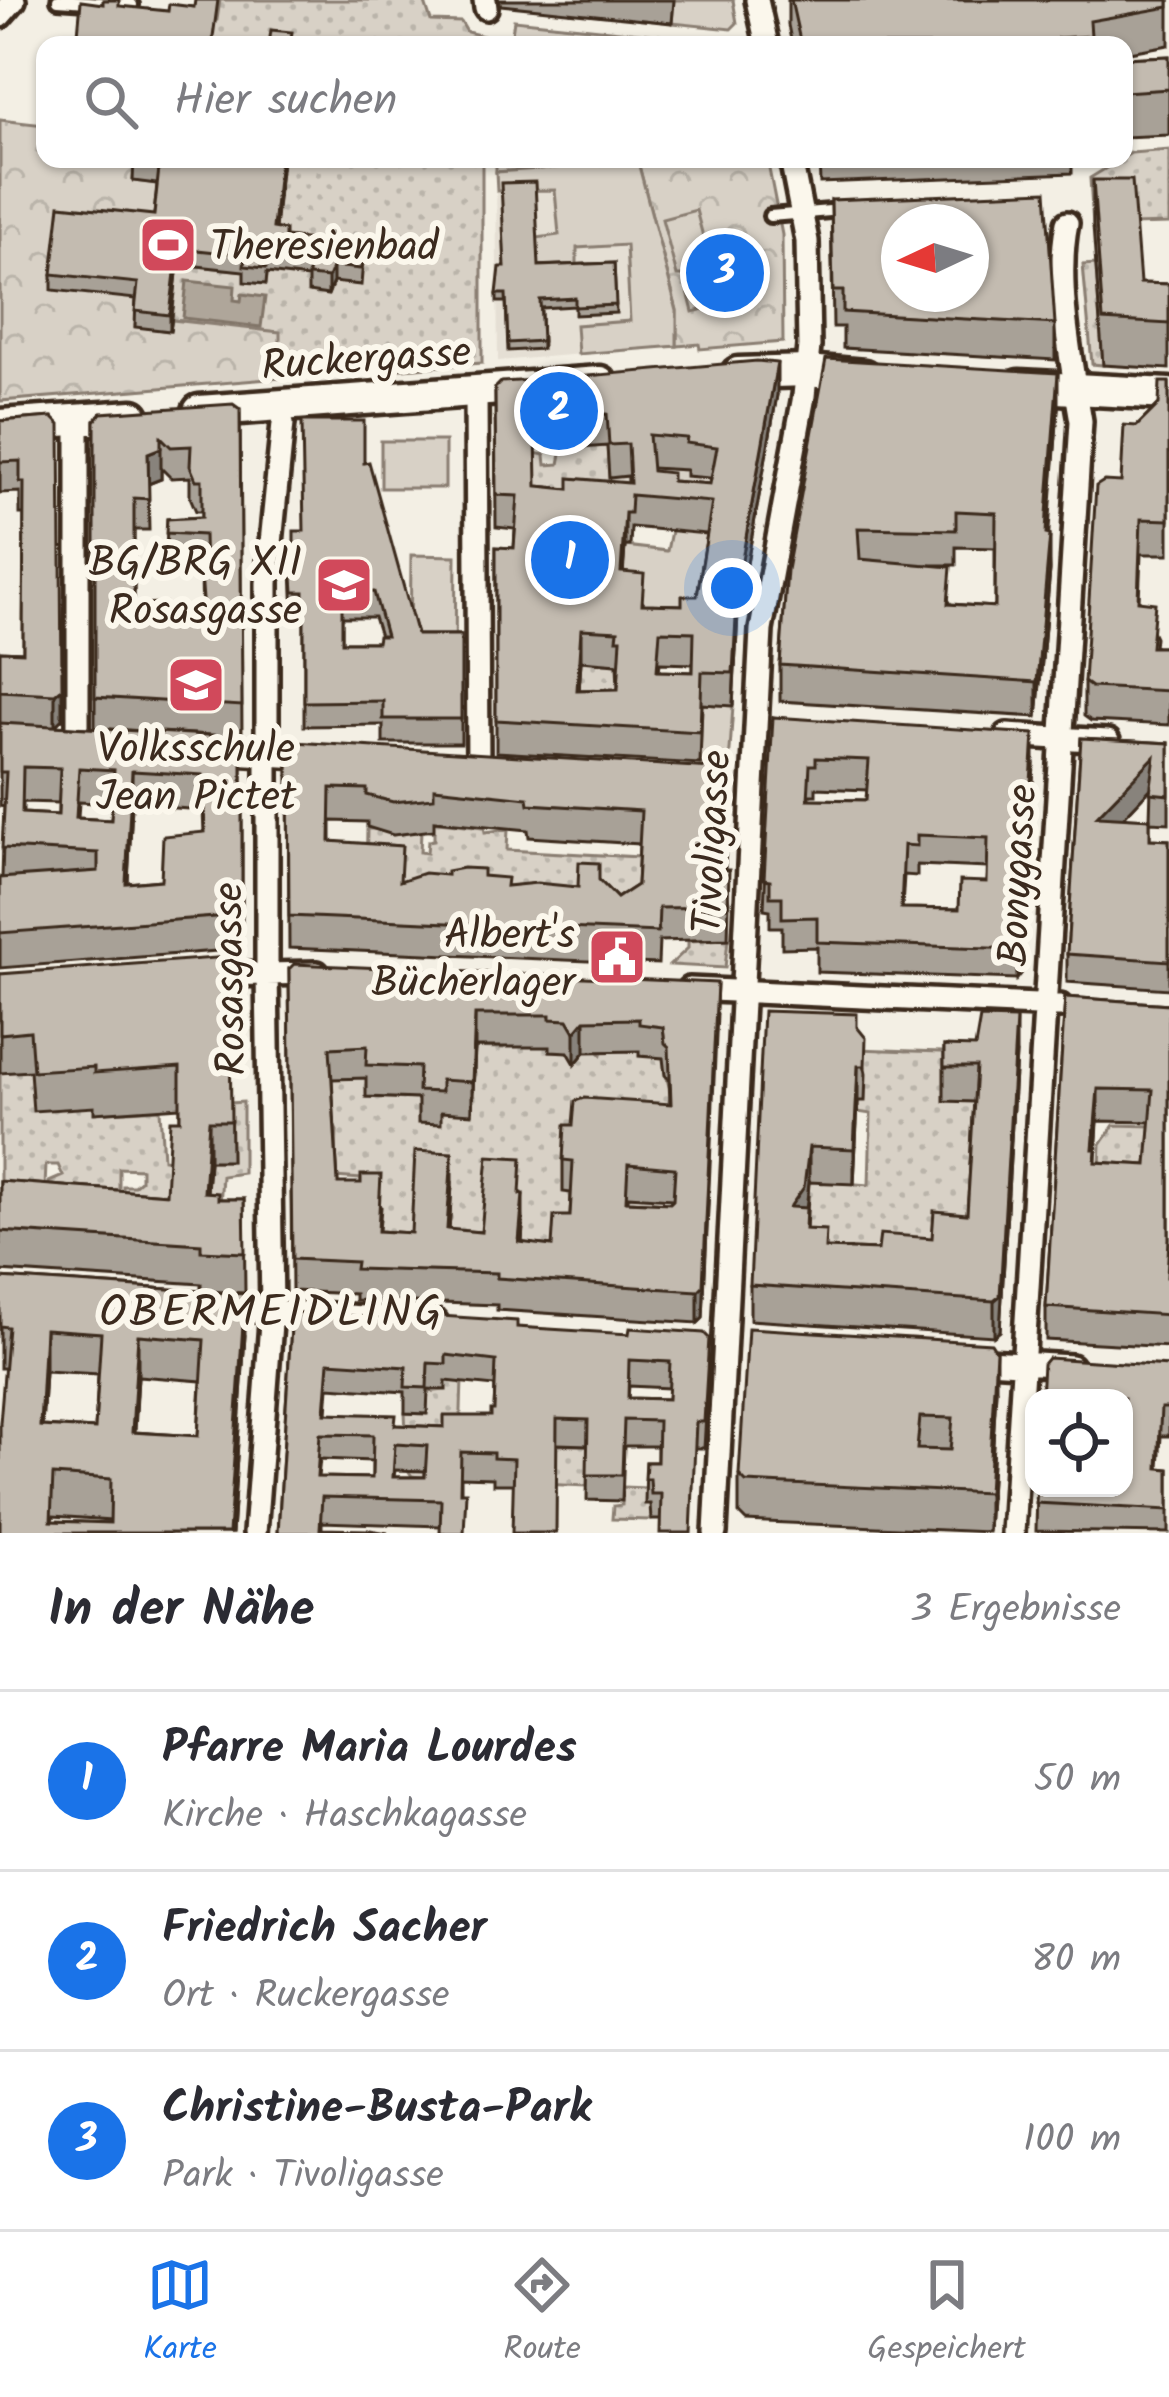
<!DOCTYPE html>
<html lang="de">
<head>
<meta charset="utf-8">
<style>
	body { margin:0; font-family:Kalam,sans-serif; background:#f2f2f3; color:#2b2b33 }
	.controls { position:absolute; right:36px; bottom:36px; display:grid; overflow:hidden; border-radius:24px; box-shadow:0 3px 9px #0004 }
	.controls button { width:108px; height:108px; display:grid; place-items:center; padding:0; border:0; border-bottom:3px solid #e1e1e2; background:#fff; color:#2b2b33; font:60px sans-serif }
	.compass { position:absolute; left:881px; top:204px; width:108px; height:108px; border-radius:50%; background:#fff; box-shadow:0 3px 9px #0004; rotate:266deg }
	.you { position:absolute; left:732px; top:588px; width:42px; height:42px; margin:-30px; border:9px solid #fff; border-radius:50%; background:#1a73e8; box-shadow:0 0 0 18px #1a73e833 }
	.badge { display:grid; place-items:center; width:78px; height:78px; border-radius:50%; background:#1a73e8; color:#fff; font-size:39px; font-weight:700 }
	.pin { position:absolute; translate:-50% -50%; border:6px solid #fff; box-shadow:0 3px 12px #0006 }
	.list { margin:0; padding:0; list-style:none }
	h2 { display:flex; justify-content:space-between; align-items:center; height:156px; margin:0; padding:0 48px; font-size:51px }
	h2 small { font-size:39px; font-weight:400; color:#7c7c81 }
	.list li { display:grid; grid-template-columns:78px 1fr auto; gap:36px; align-items:center; box-sizing:border-box; height:180px; padding:0 48px; border-top:3px solid #e1e1e2 }
	.list b { display:block; font-size:45px; white-space:nowrap }
	.list p { margin:0; font-size:39px; white-space:nowrap; color:#7c7c81 }
	.list em { font-size:39px; font-style:normal; color:#7c7c81 }
	.icon { flex:none; width:66px; height:66px; fill:none; stroke:currentColor; stroke-width:2; stroke-linecap:round; stroke-linejoin:round }
	.map { position:relative; flex:none; width:1169px; height:1533px; overflow:hidden }
	.search { position:absolute; background:#fff; box-shadow:0 3px 9px #0004; left:36px; right:36px; top:36px; height:132px; display:flex; align-items:center; gap:30px; box-sizing:border-box; padding:0 42px; border-radius:24px; color:#7c7c81; font-size:45px }
	.sheet { height:696px; background:#fff }
	nav { display:flex; justify-content:space-around; align-items:center; box-sizing:border-box; height:168px; border-top:3px solid #e1e1e2; background:#fff; font-size:33px; color:#7c7c81 }
	nav a { display:grid; justify-items:center; gap:6px }
	nav .on { color:#1a73e8 }
	.map>svg:first-child { display:block }
</style>
</head>
<body>
<div class="map">
<svg width="1169" height="1533" viewBox="0 0 1169 1533">
	<defs>
		<pattern id="grass-dots" width="8" height="8" patternUnits="userSpaceOnUse" patternTransform="scale(3)"><rect width="8" height="8" fill="#d8d1c6"/><path d="M2 2h.1M6 6h.1" fill="none" stroke="#bab4aa" stroke-width="1.8" stroke-linecap="round"/></pattern>
		<pattern id="park-crowns" width="20" height="18" patternUnits="userSpaceOnUse" patternTransform="scale(3)"><rect width="20" height="18" fill="#d8d1c6"/><path d="M2 6a3 3 0 1 1 6 0M12 15a3 3 0 1 1 6 0" fill="none" stroke="#bab4aa"/></pattern>
	</defs>
	<rect width="100%" height="100%" fill="#f3efe4"/>
	<filter id="ink" filterUnits="userSpaceOnUse"><feTurbulence type="fractalNoise" baseFrequency=".00833" numOctaves="2"/><feDisplacementMap in="SourceGraphic" scale="24" xChannelSelector="R" yChannelSelector="G"/><feConvolveMatrix kernelMatrix="1 2 1 2 8 2 1 2 1" color-interpolation-filters="sRGB"/></filter>
	<g filter="url(#ink)">
		<path fill="#e5dfd4" d="M638 162 675 312 677 346 498 361 496 172Z"/>
		<path fill="url(#grass-dots)" stroke="#8a7e72" stroke-width="3" d="M220 0H424L431 21 461 22 467 32 483 36 482 45 202 43 204 19 217 20Z
			M1169 150V224L1093 226 1090 178 1131 153Z
			M282 159H482V363L280 378 279 332 172 320 178 264 245 271 266 284Z
			M1096 264 1103 365 1092 364 1083 265Z
			M607 446 609 477 628 476 631 527 533 518 534 453 545 455 546 465 559 464 562 449Z
			M581 661 618 664 621 671 619 709 578 707Z
			M430 821 484 827 485 832 508 829 507 850 658 858 638 897 577 924 366 877 367 829H385L393 835 421 831 420 852 427 853 428 841 434 840V832L429 831Z
			M728 939 725 968 670 965 688 948V941Z
			M329 1036 367 1078V1097L419 1099 453 1047 503 1048 504 1044 550 1047V1051L596 1049 601 1054 602 1050 670 1052 664 1069 672 1096 669 1101 673 1232 626 1233 628 1196 649 1197 573 1193 570 1248 521 1254 523 1226 482 1254 400 1264 360 1206 361 1179 335 1177 337 1131 332 1121Z
			M857 1049 969 1053 977 1101 969 1238 787 1285 803 1201H808L804 1180 869 1185 871 1114 858 1112Z
			M18 1059 94 1107 95 1113 160 1109 163 1159 170 1160 168 1204 139 1206 123 1190V1186H134L141 1180V1169L119 1168V1190L49 1187V1182L63 1176 58 1165H46L45 1187 0 1185V1060Z
			M243 1102V1173L222 1176 219 1220 204 1232 209 1161H231L230 1103Z
			M1114 1125 1153 1126 1148 1185 1100 1167 1101 1144Z
			M446 1378 462 1379 460 1441 426 1471V1478L412 1476 408 1470 405 1413 426 1414 428 1392 445 1390Z
			M557 1445H588L587 1486 514 1483Z
			M622 1487 646 1488 653 1504 651 1520 612 1519 613 1506 622 1505Z"/>
		<path fill="url(#park-crowns)" stroke="#8a7e72" stroke-width="3" d="M514 20 742 44 743 45H498L512 33Z
			M0 120 45 125V159H135L133 181 159 184 135 326 170 331 172 320 280 332V378L0 401Z
			M496 159H767L782 235 783 342 700 349 699 344 677 346V310L638 162 496 172Z"/>
		<path fill="#d8d1c6" stroke="#8a7e72" stroke-width="3" d="M674 0H733L737 23 731 29 672 23Z
			M638 162 677 311V346L578 354 576 325 630 321 626 245 577 248V273L539 274 537 238 559 235 555 190 497 191 496 172Z
			M696 210 711 267 746 262 755 296 693 312 684 276H677L662 219Z
			M381 441H445V488H381Z
			M646 454 722 474 704 629 539 586 622 577 625 546 667 551 671 531 652 504Z
			M411 555 456 556 455 657H410Z
			M702 704 733 706 729 765 700 764Z"/>
		<path fill="#afa69a" stroke="#817468" stroke-width="3" d="M187 281 235 286 234 300 241 301 242 294 265 297 261 327 183 318Z"/>
		<g fill="none" stroke-linecap="round" stroke-linejoin="round">
			<g stroke="#3b2a1e" stroke-width="20">
				<path id="lane" d="M58 0 132 5
					M770 216 842 210"/>
			</g>
			<g stroke="#3b2a1e" stroke-width="30">
				<path id="street" d="M485 0 486 8
					M757 0 767 45
					M0 16 14 0
					M476 391 478 768
					M78 420V744
					M1007 735 1108 741
					M216 752 317 758
					M216 975 317 973
					M689 989 1060 1006
					M216 1307 436 1322
					M970 1360 1071 1366
					M255 1533 272 1310 267 972V583L283 423
					M715 1533 761 630 804 396 809 346 807 241 791 159
					M1013 1533 1081 421C1071 361 1055 282 1067 223"/>
			</g>
			<g stroke="#3b2a1e" stroke-width="39">
				<path id="secondary" d="M738 373 807 371 864 376
					M1019 386 1169 394
					M199 411 600 382
					M0 425 133 416"/>
			</g>
			<use href="#lane" stroke="#fbf7ec" stroke-width="10"/>
			<use href="#street" stroke="#fbf7ec" stroke-width="21"/>
			<use href="#secondary" stroke="#fbf7ec" stroke-width="30"/>
		</g>
		<path fill="#a8a197" stroke="#3b2a1e" stroke-width="3" fill-rule="evenodd" d="M499 0H674L672 23 501 5Z
			M788 0H1169V45L1124 53V45H792L788 25Z
			M1169 56V135L1124 137V58Z
			M134 159H282L275 229 285 237 363 261 361 285 333 282 328 295 308 292V278L267 273 266 284 244 282V271L178 264 170 331 135 327 136 299 52 290V274L154 215 157 184 133 181Z
			M819 159H1072V173L820 183Z
			M1093 180 1140 283 1169 284V369L1103 365 1093 226Z
			M831 200 1055 324V360L843 348V327H833Z
			M614 263 616 313 575 315V306L541 308 542 349 508 351 506 302H497V294L504 267Z
			M564 378 777 395 738 614 733 706 702 704 700 764 496 752V547L514 548 515 529 496 527 495 388 537 486 569 489 628 483V476L609 478 607 446 566 449ZM651 468 686 470V476L711 478 710 484 672 481 652 471ZM631 527 707 534 697 596 682 605 644 604 623 573 625 546H630ZM581 661 617 664 618 689 579 690ZM660 663 693 664V672L659 671Z
			M1169 382V554H1141L1139 601 1155 637 1154 647H1169V725L1091 721 1084 716V682L1121 482 1137 426 1159 404Z
			M240 409 242 737 95 728V421ZM161 468 171 478 190 477V497L196 511H202V517L167 519 166 564 204 566V573H201L202 627H166L134 604V530H149L148 484 161 479Z
			M1058 409 1048 534 1050 570 1037 717 780 701V665L787 570ZM956 547 995 548V607L951 604 926 565H956Z
			M52 417 62 719 55 726 242 737V949L0 968V878H2L4 807 0 806V651L23 652 24 514H20V492L0 493V421ZM23 802 58 803V815L23 813ZM79 802 112 804 111 820 78 818ZM132 805 203 810 204 833 161 880 128 883Z
			M364 463 417 635H461V743H383V725L304 726V616H294L291 547H294L304 531ZM342 617H374L380 636 377 642H342Z
			M773 717 1034 764 1021 974 1017 979 817 972V947L782 948V927H770V910L764 909ZM816 788 867 790 866 800 810 799V795H816ZM917 865 988 868 987 882 959 909 902 908 904 875 917 876Z
			M1081 738 1169 743V823L1150 822V839L1169 840V989L1067 982V954ZM1151 788 1150 819 1123 818Z
			M288 749 728 801 725 870 729 903 728 939 659 941 658 964 289 948ZM331 821 367 822V827L393 835 434 830V821L528 830 529 837 639 844 637 885 617 898 599 880 578 887 506 886 483 876 402 881 331 841Z
			M289 969 717 1014 703 1318 698 1323 497 1310V1305L355 1300V1294L292 1291ZM475 1047H550V1051L568 1052 575 1064 585 1052 639 1051V1056L663 1058 665 1075 669 1079 670 1104 573 1125 563 1160V1192L571 1193 570 1216 552 1246 522 1243 523 1226 521 1194 481 1232 449 1230 452 1185 411 1233 379 1231 381 1207 338 1183 332 1079 366 1078V1097L418 1099V1123L441 1124V1112L472 1114ZM628 1196 673 1199 670 1203 628 1201Z
			M0 974 243 1029V1069H230L231 1161H209L207 1193 218 1199H244L245 1293 202 1291 245 1335 232 1533H0L1 1423 5 1368H0V1278L201 1291V1284L0 1271V1181L166 1194 180 1120V1107L94 1113V1107L33 1111 30 1071 0 1073ZM45 1371 98 1374 95 1429 42 1426ZM138 1376 201 1381 198 1436 135 1432ZM53 1516 110 1520V1523L52 1521Z
			M1065 997 1169 1004V1347L1046 1340V1307ZM1098 1121 1151 1122 1147 1165 1096 1162Z
			M857 1028 866 1073 865 1101H858L854 1184 809 1182 806 1229 826 1248 878 1250 932 1238 967 1214 974 1102 944 1101V1046L1016 1054 1000 1331 994 1336 750 1320V1285Z
			M292 1312 517 1327 709 1364 704 1448H696L660 1520H651L650 1504H645L646 1462H657V1446H624L622 1501 587 1500 588 1445 557 1444 513 1484H493V1478L461 1477V1492L440 1526 322 1522V1529L278 1533ZM446 1381 495 1386 494 1410 491 1416 444 1427 396 1425 327 1413 329 1387 405 1392V1413L427 1414 428 1389 446 1390ZM629 1386 669 1388 668 1399 628 1398ZM320 1459 372 1461V1478L318 1477ZM395 1470 425 1471V1477H394Z
			M1169 1366V1436H1161L1159 1468 1169 1469V1533L1036 1531 1037 1488Z
			M996 1390 988 1532 746 1521 739 1514V1475Z"/>
		<path fill="#88837b" stroke="#3b2a1e" stroke-width="3" d="M280 159H282L273 245V228Z
			M178 248V264L170 331V315Z
			M333 266V282L328 295V278Z
			M777 363V395L738 614 733 706 738 582Z
			M1058 373V409L1046 570V534Z
			M161 448V479L148 484V453Z
			M625 513V546L621 605V572Z
			M1050 535V570L1037 717V682Z
			M581 629V661L577 722V690Z
			M62 688V719L55 726V694Z
			M1034 734V764L1021 974 1017 979V949Z
			M1155 756V784L1097 845V816Z
			M132 771V805L126 917V883Z
			M717 983 703 1318 698 1323V1291Z
			M475 1015V1047L472 1114V1082Z
			M1016 1019V1054L1000 1331 994 1336V1301Z
			M585 1020V1052L575 1064V1032Z
			M858 1066V1101L854 1184V1149Z
			M1098 1089V1121L1093 1181V1149Z
			M209 1121V1161L204 1232V1192Z
			M809 1147V1182L806 1210V1243L790 1207Z
			M452 1153V1185L447 1261V1229Z
			M523 1194V1226L519 1274V1242Z
			M245 1294V1335L232 1533H229Z
			M45 1329V1371L40 1467V1426Z
			M138 1335V1376L132 1473V1432Z
			M996 1351V1390L988 1532V1493Z"/>
		<path fill="#c3bbb0" stroke="#3b2a1e" stroke-width="3" fill-rule="evenodd" d="M103 0H119V6L168 11 169 4 194 7 195 0H218L212 45H77L81 1 103 4Z
			M791 0H1169V7L1090 21 1091 36 1058 38V45H801Z
			M271 30 292 32 290 45H269Z
			M1169 56V89L1124 92V58Z
			M134 159H280L273 228 285 230V237L363 245 361 269 333 266 328 278 308 276 309 262 267 257 266 268 244 266 245 255 178 248 170 315 135 311 138 283 52 274 60 205 154 215 159 168 133 165Z
			M1093 180H1132L1140 283 1169 284V324L1103 320Z
			M535 182 539 266 614 263 616 305 575 307V298L540 300 542 341 508 343 506 294H497L500 267H505L501 183Z
			M1046 191 1055 324 843 312V291H833L831 200ZM899 222H971V294H899Z
			M826 359 1058 373 1047 514 1046 534 1050 535 1037 682 780 665 787 570ZM956 511 996 513 995 607 948 604 951 567 860 559 858 528 956 530Z
			M757 361 777 363 738 582 733 673 702 672 700 732 496 720V547L514 548 518 496 496 495 495 388 501 382 535 380 537 486 569 489V478L630 483 628 444 609 445 607 414 566 417 564 378ZM649 435 687 438 686 443 717 447 710 484 672 481V473L652 471ZM631 495 712 502 697 596H682V605L642 604 644 574 621 572 625 513H630ZM581 629 618 631 617 639H621L618 689 577 690ZM660 631 694 632 693 672 657 671Z
			M1160 382H1169V520L1141 519 1138 601 1155 603 1151 647H1169V691L1091 687 1084 682 1096 486 1104 481 1121 482 1124 425 1137 426 1159 404Z
			M233 404 240 409 242 706 95 697V421L101 413ZM161 437 171 447 191 446 190 466 196 480H202V517L167 519 166 533 204 535 205 573H201L205 627H166L165 603 134 604V498L149 499 148 453 161 448Z
			M52 417 60 425 62 688 55 694 0 691V651L23 652 24 482H20V461L0 462V421Z
			M302 421H364V463L369 462 417 635H461V719H383V701L304 702V592H294L291 547H294V531H304ZM374 592 386 636H378L377 642H342V593Z
			M773 717 1034 734 1021 945 1017 949 817 942V917L782 918V897H770V880L764 879ZM816 758 869 760 866 800 808 799 810 765H816ZM917 835 988 838 987 882 960 881 959 909 901 908 904 845 917 846Z
			M0 723 242 737V915L0 933V878L98 871V853L2 848 6 772H0ZM23 767 60 768 58 815 22 813ZM79 768 114 770 111 820 76 818ZM132 771 203 775 205 832 163 836 161 880 126 883Z
			M1081 738 1169 743V795L1150 793 1155 756 1097 816 1150 819V839L1169 840V961L1067 954Z
			M295 742 728 769 724 870H729L728 907 659 908 658 932 289 916 288 749ZM331 788 367 789V795L393 802 434 798V788L528 798 529 804 641 811 637 885 617 898 599 880V863L579 862 578 887 537 883 506 886 507 878 483 876V869L463 868 447 871V875L424 873 400 881 402 846 330 841Z
			M242 956 243 1029H230L231 1121H209L204 1192 218 1193V1199H244L245 1253 201 1251V1244L0 1231V1181L166 1194 170 1120H180V1067L94 1073V1067L33 1071 30 1031 0 1034V974Z
			M294 964 717 983 703 1286 698 1291 497 1278V1273L355 1269 356 1262 292 1259 289 969ZM475 1015H550V1019L568 1020 575 1032 585 1020 639 1019V1024L663 1027 665 1043 669 1047 671 1104 584 1098 575 1101 573 1125H565L563 1160 573 1161 570 1216H554L552 1246 519 1242 523 1194H520L522 1158 488 1156 481 1232 447 1229 452 1153 415 1151 411 1233 378 1231 381 1175H361V1183H338L330 1048 367 1046 366 1065 419 1067 418 1091 441 1092V1080L472 1082ZM628 1164 675 1168 673 1200 670 1203 626 1201Z
			M1065 997 1169 1004V1238L1167 1277H1169V1315L1046 1307ZM1098 1089 1153 1090 1147 1165 1095 1162 1096 1149H1093Z
			M763 1011 857 1014V1027L866 1038 865 1066H858L854 1149 809 1147 804 1187 790 1207 806 1208 805 1229 826 1230 825 1248 878 1250 880 1234 932 1238 934 1211 967 1214 976 1067H944V1046L975 1047 980 1018 1016 1019 1000 1296 994 1301 750 1285Z
			M0 1278 245 1294 229 1533H0V1423L8 1327 0 1326ZM45 1329 101 1333 95 1429 40 1426ZM138 1335 204 1340 198 1436 132 1432ZM53 1475 111 1479 110 1523 51 1521Z
			M292 1312 409 1320 410 1314 517 1321V1327L629 1334 630 1328 704 1333 709 1338 704 1422H696L691 1533H660L661 1494H651L650 1479H645L646 1462H657L658 1421 624 1420 622 1475H587L588 1420 557 1419 556 1533H512L514 1459 493 1458V1453L461 1452 460 1492H466L464 1533H440L441 1500 322 1497 320 1529 370 1530 388 1533H278ZM446 1355 496 1361 494 1410H491V1416H444V1427L395 1425 396 1415 325 1413 329 1362 406 1367 405 1387 427 1388 428 1363 446 1364ZM629 1360 670 1362 668 1399 628 1398ZM320 1434 373 1435 372 1478 317 1477ZM395 1444 427 1446 425 1477H393Z
			M748 1328 991 1343 996 1351 988 1493 746 1482 739 1475ZM920 1417 953 1418 950 1450 917 1449Z
			M1048 1358 1169 1366V1408H1161L1158 1468 1169 1469V1510L1036 1503 1037 1488H1124V1398H1041L1043 1364Z"/>
	</g>
	<defs>
		<g id="stadium-square" transform="scale(3)"><rect x="-9" y="-9" width="18" height="18" rx="4" fill="#d1495b" stroke="#fbf7ec"/><path d="M0-5a6.5 5 0 1 0 0 10a6.5 5 0 1 0 0-10ZM-3.5-1.8h7v3.6h-7Z" fill="#fff"/></g>
		<g id="school-square" transform="scale(3)"><rect x="-9" y="-9" width="18" height="18" rx="4" fill="#d1495b" stroke="#fbf7ec"/><path d="M0-5L7-2L0 1L-7-2ZM-4 1L0 2.5L4 1V4Q0 6-4 4Z" fill="#fff"/></g>
		<g id="civic-square" transform="scale(3)"><rect x="-9" y="-9" width="18" height="18" rx="4" fill="#d1495b" stroke="#fbf7ec"/><path d="M-.6-6.5H3V-4.5H.6V-3L4-1V1h2V6H-6V1h2V-1L-.6-3ZM-1.2 2.5V6h2.4V2.5Z" fill="#fff"/></g>
	</defs>
	<g fill-rule="evenodd">
		<use href="#stadium-square" x="168" y="245"/>
		<use href="#school-square" x="344" y="585"/>
		<use href="#school-square" x="196" y="685"/>
		<use href="#civic-square" x="617" y="957"/>
	</g>
	<g text-anchor="middle" stroke-width="12" stroke-linejoin="round" paint-order="stroke">
		<g font-size="42" fill="#3b2a1e" stroke="#fbf7ec" text-anchor="end">
			<text x="210" y="260" text-anchor="start">Theresienbad</text>
			<text x="302" y="576">BG/BRG XII<tspan x="302" dy="48">Rosasgasse</tspan></text>
			<text x="196" y="762" text-anchor="middle">Volksschule<tspan x="196" dy="48">Jean Pictet</tspan></text>
			<text x="575" y="948">Albert's<tspan x="575" dy="48">Bücherlager</tspan></text>
		</g>
		<g font-size="42" fill="#3b2a1e" stroke="#fbf7ec">
			<text transform="translate(366 357) rotate(-4)" y="15">Ruckergasse</text>
			<text transform="translate(710 842) rotate(-87)" y="15">Tivoligasse</text>
			<text transform="translate(1016 875) rotate(-87)" y="15">Bonygasse</text>
			<text transform="translate(228 979) rotate(-91)" y="15">Rosasgasse</text>
		</g>
		<g font-size="45" letter-spacing="3" fill="#3b2a1e" stroke="#fbf7ec">
			<text x="272" y="1326">OBERMEIDLING</text>
		</g>
	</g>
</svg>
<div class="controls">
<button><svg class="icon" aria-label="locate" viewBox="0 0 24 24"><circle cx="12" cy="12" r="6"/><path d="M12 2v4M12 18v4M2 12h4M18 12h4"/></svg></button>
</div>
<svg class="compass" viewBox="-18 -18 36 36"><path d="M0-13l5 13h-10z" fill="#e53935"/><path d="M0 13l5-13h-10z" fill="#7c7c81"/></svg>
<div class="you"></div>
<div class="pin badge" style="left:570px;top:560px">1</div>
<div class="pin badge" style="left:559px;top:411px">2</div>
<div class="pin badge" style="left:725px;top:273px">3</div>
<div class="search"><svg class="icon" aria-label="search" viewBox="0 0 24 24"><circle cx="10" cy="10" r="6"/><path d="M15 15l6 6"/></svg>Hier suchen</div>
</div>
<section class="sheet">
<h2>In der Nähe<small>3 Ergebnisse</small></h2>
<ul class="list">
<li><span class="badge">1</span><div><b>Pfarre Maria Lourdes</b><p>Kirche · Haschkagasse</p></div><em>50 m</em></li>
<li><span class="badge">2</span><div><b>Friedrich Sacher</b><p>Ort · Ruckergasse</p></div><em>80 m</em></li>
<li><span class="badge">3</span><div><b>Christine-Busta-Park</b><p>Park · Tivoligasse</p></div><em>100 m</em></li>
</ul>
</section>
<nav>
<a class="on"><svg class="icon" aria-label="map" viewBox="0 0 24 24"><path d="M3 6l6-2 6 2 6-2v14l-6 2-6-2-6 2zM9 4v14M15 6v14"/></svg>Karte</a>
<a><svg class="icon" aria-label="directions" viewBox="0 0 24 24"><path d="M12 3l9 9-9 9-9-9zM9 14v-3h6M13 9l2 2-2 2"/></svg>Route</a>
<a><svg class="icon" aria-label="saved" viewBox="0 0 24 24"><path d="M7 4h10v16l-5-4-5 4z"/></svg>Gespeichert</a>
</nav>
</body>
</html>
